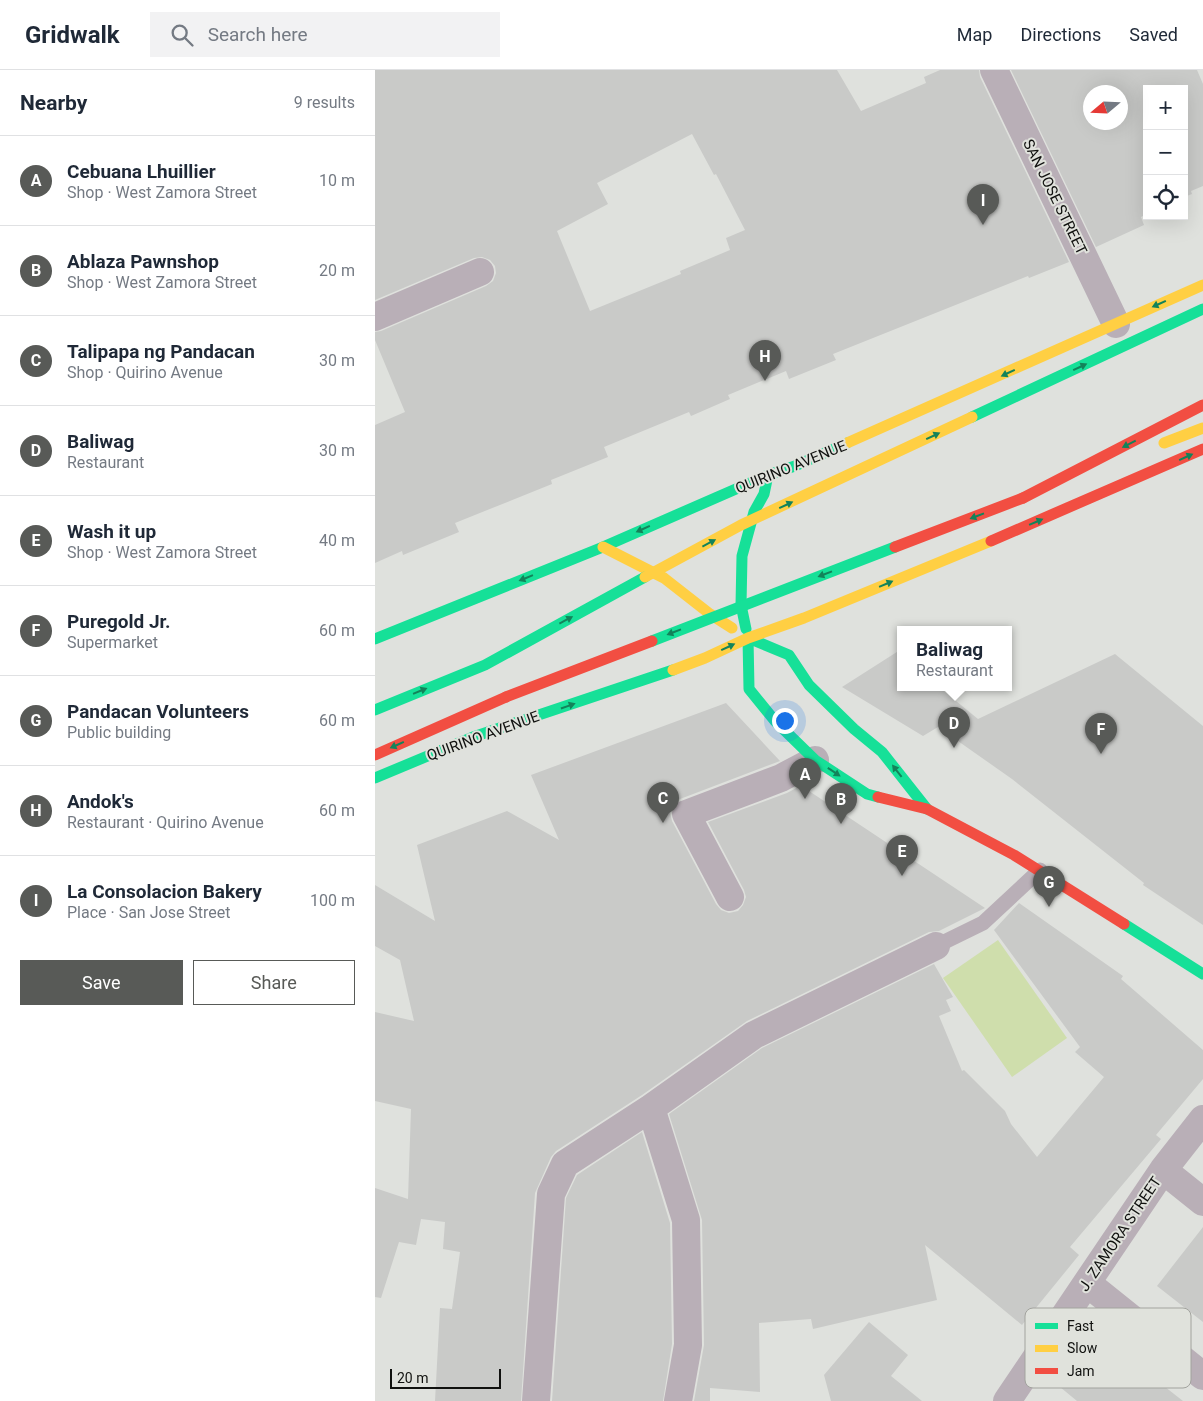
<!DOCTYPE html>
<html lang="en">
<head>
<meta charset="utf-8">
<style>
	body { margin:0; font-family:Roboto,sans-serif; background:#f2f2f3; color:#1f2937 }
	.controls { position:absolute; right:15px; top:15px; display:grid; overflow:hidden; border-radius:0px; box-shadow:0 5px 20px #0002 }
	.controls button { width:45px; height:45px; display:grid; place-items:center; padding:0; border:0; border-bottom:1px solid #e0e1e3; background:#fff; color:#1f2937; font:25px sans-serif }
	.compass { position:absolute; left:708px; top:15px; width:45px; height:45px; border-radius:50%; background:#fff; box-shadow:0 5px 20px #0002; rotate:251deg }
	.scale { position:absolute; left:15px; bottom:12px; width:111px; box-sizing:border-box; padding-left:5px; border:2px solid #10110f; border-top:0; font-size:14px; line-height:18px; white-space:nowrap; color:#10110f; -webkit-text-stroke:4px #e0e2dc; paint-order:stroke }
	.you { position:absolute; left:409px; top:650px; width:18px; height:18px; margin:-12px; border:4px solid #fff; border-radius:50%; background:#1a73e8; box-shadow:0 0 0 8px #1a73e833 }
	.badge { display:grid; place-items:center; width:32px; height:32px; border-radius:50%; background:#585a57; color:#fff; font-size:16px; font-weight:700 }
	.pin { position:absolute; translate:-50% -41px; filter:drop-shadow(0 1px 2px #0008) }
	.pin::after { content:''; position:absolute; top:26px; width:18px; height:15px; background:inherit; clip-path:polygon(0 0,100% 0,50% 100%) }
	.popup { position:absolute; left:522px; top:556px; width:115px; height:65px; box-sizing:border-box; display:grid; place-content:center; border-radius:0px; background:#fff; filter:drop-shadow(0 1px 4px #0005); font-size:16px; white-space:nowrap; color:#747a83 }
	.popup b { font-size:19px; color:#1f2937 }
	.popup::after { content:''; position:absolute; left:50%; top:100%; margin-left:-10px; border:10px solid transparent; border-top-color:#fff }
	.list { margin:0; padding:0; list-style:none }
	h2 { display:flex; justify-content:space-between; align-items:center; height:65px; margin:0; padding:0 20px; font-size:21px }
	h2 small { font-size:16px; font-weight:400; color:#747a83 }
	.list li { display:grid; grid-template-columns:32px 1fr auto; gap:15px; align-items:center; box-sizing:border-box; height:90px; padding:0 20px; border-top:1px solid #e0e1e3 }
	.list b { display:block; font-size:19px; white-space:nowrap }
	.list p { margin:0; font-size:16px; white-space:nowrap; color:#747a83 }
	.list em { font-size:16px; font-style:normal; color:#747a83 }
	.actions { display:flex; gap:10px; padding:15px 20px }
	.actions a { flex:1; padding:11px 0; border:1px solid #585a57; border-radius:0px; text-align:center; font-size:18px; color:#585a57 }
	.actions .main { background:#585a57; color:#fff }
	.icon { flex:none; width:28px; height:28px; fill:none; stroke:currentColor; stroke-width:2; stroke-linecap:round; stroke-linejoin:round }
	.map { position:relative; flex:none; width:828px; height:1331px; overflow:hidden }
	header { display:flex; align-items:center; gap:30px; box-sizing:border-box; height:70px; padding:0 25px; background:#fff; border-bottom:1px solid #e0e1e3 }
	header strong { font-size:24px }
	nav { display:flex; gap:28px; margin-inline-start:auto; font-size:18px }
	.search { width:350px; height:45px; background:#f2f2f3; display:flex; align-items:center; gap:12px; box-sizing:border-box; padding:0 18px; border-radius:0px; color:#747a83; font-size:19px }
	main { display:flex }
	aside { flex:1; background:#fff }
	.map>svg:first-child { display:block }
</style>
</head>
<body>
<header>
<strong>Gridwalk</strong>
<div class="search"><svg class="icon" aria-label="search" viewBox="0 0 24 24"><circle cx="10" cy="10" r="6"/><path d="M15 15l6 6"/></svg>Search here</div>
<nav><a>Map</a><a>Directions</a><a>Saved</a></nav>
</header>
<main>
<aside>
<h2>Nearby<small>9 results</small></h2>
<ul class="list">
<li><span class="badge">A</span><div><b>Cebuana Lhuillier</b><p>Shop · West Zamora Street</p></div><em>10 m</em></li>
<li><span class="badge">B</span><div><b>Ablaza Pawnshop</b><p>Shop · West Zamora Street</p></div><em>20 m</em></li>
<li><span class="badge">C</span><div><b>Talipapa ng Pandacan</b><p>Shop · Quirino Avenue</p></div><em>30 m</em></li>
<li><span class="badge">D</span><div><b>Baliwag</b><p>Restaurant</p></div><em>30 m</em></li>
<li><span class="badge">E</span><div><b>Wash it up</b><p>Shop · West Zamora Street</p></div><em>40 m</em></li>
<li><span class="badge">F</span><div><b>Puregold Jr.</b><p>Supermarket</p></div><em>60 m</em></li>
<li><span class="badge">G</span><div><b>Pandacan Volunteers</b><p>Public building</p></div><em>60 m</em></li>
<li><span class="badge">H</span><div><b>Andok's</b><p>Restaurant · Quirino Avenue</p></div><em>60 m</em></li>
<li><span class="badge">I</span><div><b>La Consolacion Bakery</b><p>Place · San Jose Street</p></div><em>100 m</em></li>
</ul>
<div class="actions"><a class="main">Save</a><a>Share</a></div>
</aside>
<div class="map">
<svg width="828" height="1331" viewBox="0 0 828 1331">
	<rect width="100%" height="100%" fill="#dfe1dd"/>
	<path fill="#cfdeac" d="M623 870 692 968 637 1007 568 908Z"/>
	<path fill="#c9cac8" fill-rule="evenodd" d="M0 0H462L486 41 551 13 549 7 565 0H604L605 7 694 192 654 208 653 206 458 284 461 290 414 309 411 301 353 325 355 329 316 346 314 342 229 377 233 387 176 410 177 414 80 453 84 462 28 485 27 481 0 493V355L30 342 0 270V262L6 261 111 216 118 211 121 203 120 196 115 190 107 187 99 188 0 230ZM317 64 339 105 341 104 370 160 351 168 355 180 305 201 306 204 215 241 182 161 233 134 222 113Z
		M636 0H822L828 14V116L816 121 817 124 809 127V19H772V144L766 147 769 155 721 177ZM716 22H746V52H716Z
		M525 580V617H564L603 649 740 584 828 656V855L768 815 769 813 637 709 563 657 548 666 467 617Z
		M351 633 405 691 305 729 298 735 295 743 297 751 341 834 346 840 354 843 363 841 368 835 371 827 369 820 333 752 412 723 427 715 431 719 610 838 564 861 554 862 372 951 267 1025 181 1081 176 1087 160 1123 146 1331H60L65 1238 77 1239 85 1182 68 1179 70 1152 46 1149 41 1175 24 1172 6 1228 0 1227V1118L33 1129 36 1039 0 1031V942L39 951 25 890 0 876V815L60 851 42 775 132 741 184 770 156 705Z
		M644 833 748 906 746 909 828 980V1009L781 1065 786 1069 695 1177 704 1185 647 1255 550 1175 562 1230 438 1259 436 1249 384 1253 385 1322 335 1318V1331H319L329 1275 327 1150 294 1044 387 978 559 894 578 927 571 930 576 941 564 946 587 1001 589 1000 630 1041 636 1054 662 1087 729 1007 700 982 705 977 619 860Z
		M267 1062 295 1153 297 1274 288 1331H177L191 1128 202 1105Z
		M828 1157V1252L782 1216Z
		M494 1252 533 1285 516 1306 547 1331H456L449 1305Z
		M725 1266 808 1331H702L685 1317Z"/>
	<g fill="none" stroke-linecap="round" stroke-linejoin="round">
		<path stroke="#b9afb7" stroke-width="15" d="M561 876 608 853 665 800"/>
		<path stroke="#b9afb7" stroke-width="28" d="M619 0 741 254
			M0 247 105 202
			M355 827 311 744 406 708 440 690
			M276 1038 311 1150 313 1275 303 1331
			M788 1100 828 1132
			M712 1213 828 1306
			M161 1331 176 1124 190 1094 276 1038 379 965 561 876
			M632 1331 788 1100 828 1049"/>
		<path stroke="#16e098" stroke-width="11" d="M371 559 366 535 367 486 379 442 389 424 393 405
			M0 569 228 477 393 405 420 396 472 373
			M0 708 98 667 298 600
			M503 727 492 724 440 690 400 651 374 619 373 568 414 585 434 615 479 659 507 682 552 739
			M749 854 828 904"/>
		<path stroke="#ffcf43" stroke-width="11" d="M472 373 828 215
			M789 373 828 358
			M228 477 289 508 335 544 357 558
			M298 600 330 588 373 568 429 548 616 471"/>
		<path stroke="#f24e42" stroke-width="11" d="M648 428 828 335
			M616 471 828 379
			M0 685 131 627
			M503 727 552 739 639 785 749 854"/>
		<path stroke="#16e098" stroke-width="11" d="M597 347 828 239
			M277 571 520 477
			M0 640 110 595 270 507"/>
		<path stroke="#ffcf43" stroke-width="11" d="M270 507 366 455 597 347"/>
		<path stroke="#f24e42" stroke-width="11" d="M520 477 648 428
			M131 627 277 571"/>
	</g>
	<defs><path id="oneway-solid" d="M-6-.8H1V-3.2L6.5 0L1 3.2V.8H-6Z" transform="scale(1.25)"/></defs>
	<g fill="#13835a">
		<use href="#oneway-solid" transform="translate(784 234) rotate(156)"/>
		<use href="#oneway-solid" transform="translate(705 297) rotate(-25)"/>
		<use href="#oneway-solid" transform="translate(633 303) rotate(155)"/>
		<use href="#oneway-solid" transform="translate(558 366) rotate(-25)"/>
		<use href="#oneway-solid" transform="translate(754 374) rotate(153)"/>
		<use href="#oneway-solid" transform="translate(811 387) rotate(-24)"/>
		<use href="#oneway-solid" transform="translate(411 435) rotate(-25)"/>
		<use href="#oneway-solid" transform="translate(602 446) rotate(159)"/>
		<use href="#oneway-solid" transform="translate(661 452) rotate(-23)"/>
		<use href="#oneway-solid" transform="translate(268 459) rotate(156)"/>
		<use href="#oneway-solid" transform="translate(334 473) rotate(-28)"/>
		<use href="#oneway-solid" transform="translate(450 504) rotate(159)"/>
		<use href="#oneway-solid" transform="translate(151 508) rotate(158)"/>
		<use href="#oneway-solid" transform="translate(511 514) rotate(-23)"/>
		<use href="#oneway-solid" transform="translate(191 550) rotate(-28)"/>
		<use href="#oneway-solid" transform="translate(299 562) rotate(159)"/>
		<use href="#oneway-solid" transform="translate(353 577) rotate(-25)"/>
		<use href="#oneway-solid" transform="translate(45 621) rotate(-22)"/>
		<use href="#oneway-solid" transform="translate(193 636) rotate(-19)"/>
		<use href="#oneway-solid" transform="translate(22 675) rotate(156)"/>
		<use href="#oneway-solid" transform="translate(522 701) rotate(-128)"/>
		<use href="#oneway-solid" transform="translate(459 702) rotate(34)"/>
	</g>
	<g text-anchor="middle" stroke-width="4" stroke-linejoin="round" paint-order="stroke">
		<g font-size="15" fill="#10110f" stroke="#e0e2dc">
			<text transform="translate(680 127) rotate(64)" y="5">SAN JOSE STREET</text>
			<text transform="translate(416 397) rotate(-22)" y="5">QUIRINO AVENUE</text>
			<text transform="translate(108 666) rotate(-20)" y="5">QUIRINO AVENUE</text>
			<text transform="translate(745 1164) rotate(-56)" y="5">J. ZAMORA STREET</text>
		</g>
	</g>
	<rect x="650" y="1238" width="166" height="80" rx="8" fill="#e0e2dc" stroke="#a2a39e" stroke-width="1"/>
	<rect x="660" y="1253" width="23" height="6" fill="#16e098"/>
	<rect x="660" y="1275" width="23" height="7" fill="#ffcf43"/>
	<rect x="660" y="1298" width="23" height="6" fill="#f24e42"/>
	<g font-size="14" fill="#10110f">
		<text x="692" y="1261">Fast</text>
		<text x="692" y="1283">Slow</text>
		<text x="692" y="1306">Jam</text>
	</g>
</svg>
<div class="controls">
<button>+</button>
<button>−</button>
<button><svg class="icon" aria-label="locate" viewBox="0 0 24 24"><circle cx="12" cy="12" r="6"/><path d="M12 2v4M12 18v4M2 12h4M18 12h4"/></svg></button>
</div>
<svg class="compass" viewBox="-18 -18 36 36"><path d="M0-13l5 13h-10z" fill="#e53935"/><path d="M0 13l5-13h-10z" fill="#747a83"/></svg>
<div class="scale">20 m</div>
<div class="you"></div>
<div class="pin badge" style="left:430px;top:729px">A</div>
<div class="pin badge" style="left:466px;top:754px">B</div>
<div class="pin badge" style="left:288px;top:753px">C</div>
<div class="pin badge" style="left:579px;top:678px">D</div>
<div class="popup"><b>Baliwag</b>Restaurant</div>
<div class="pin badge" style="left:527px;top:806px">E</div>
<div class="pin badge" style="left:726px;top:684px">F</div>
<div class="pin badge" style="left:674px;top:837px">G</div>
<div class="pin badge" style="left:390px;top:311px">H</div>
<div class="pin badge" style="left:608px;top:155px">I</div>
</div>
</main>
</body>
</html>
